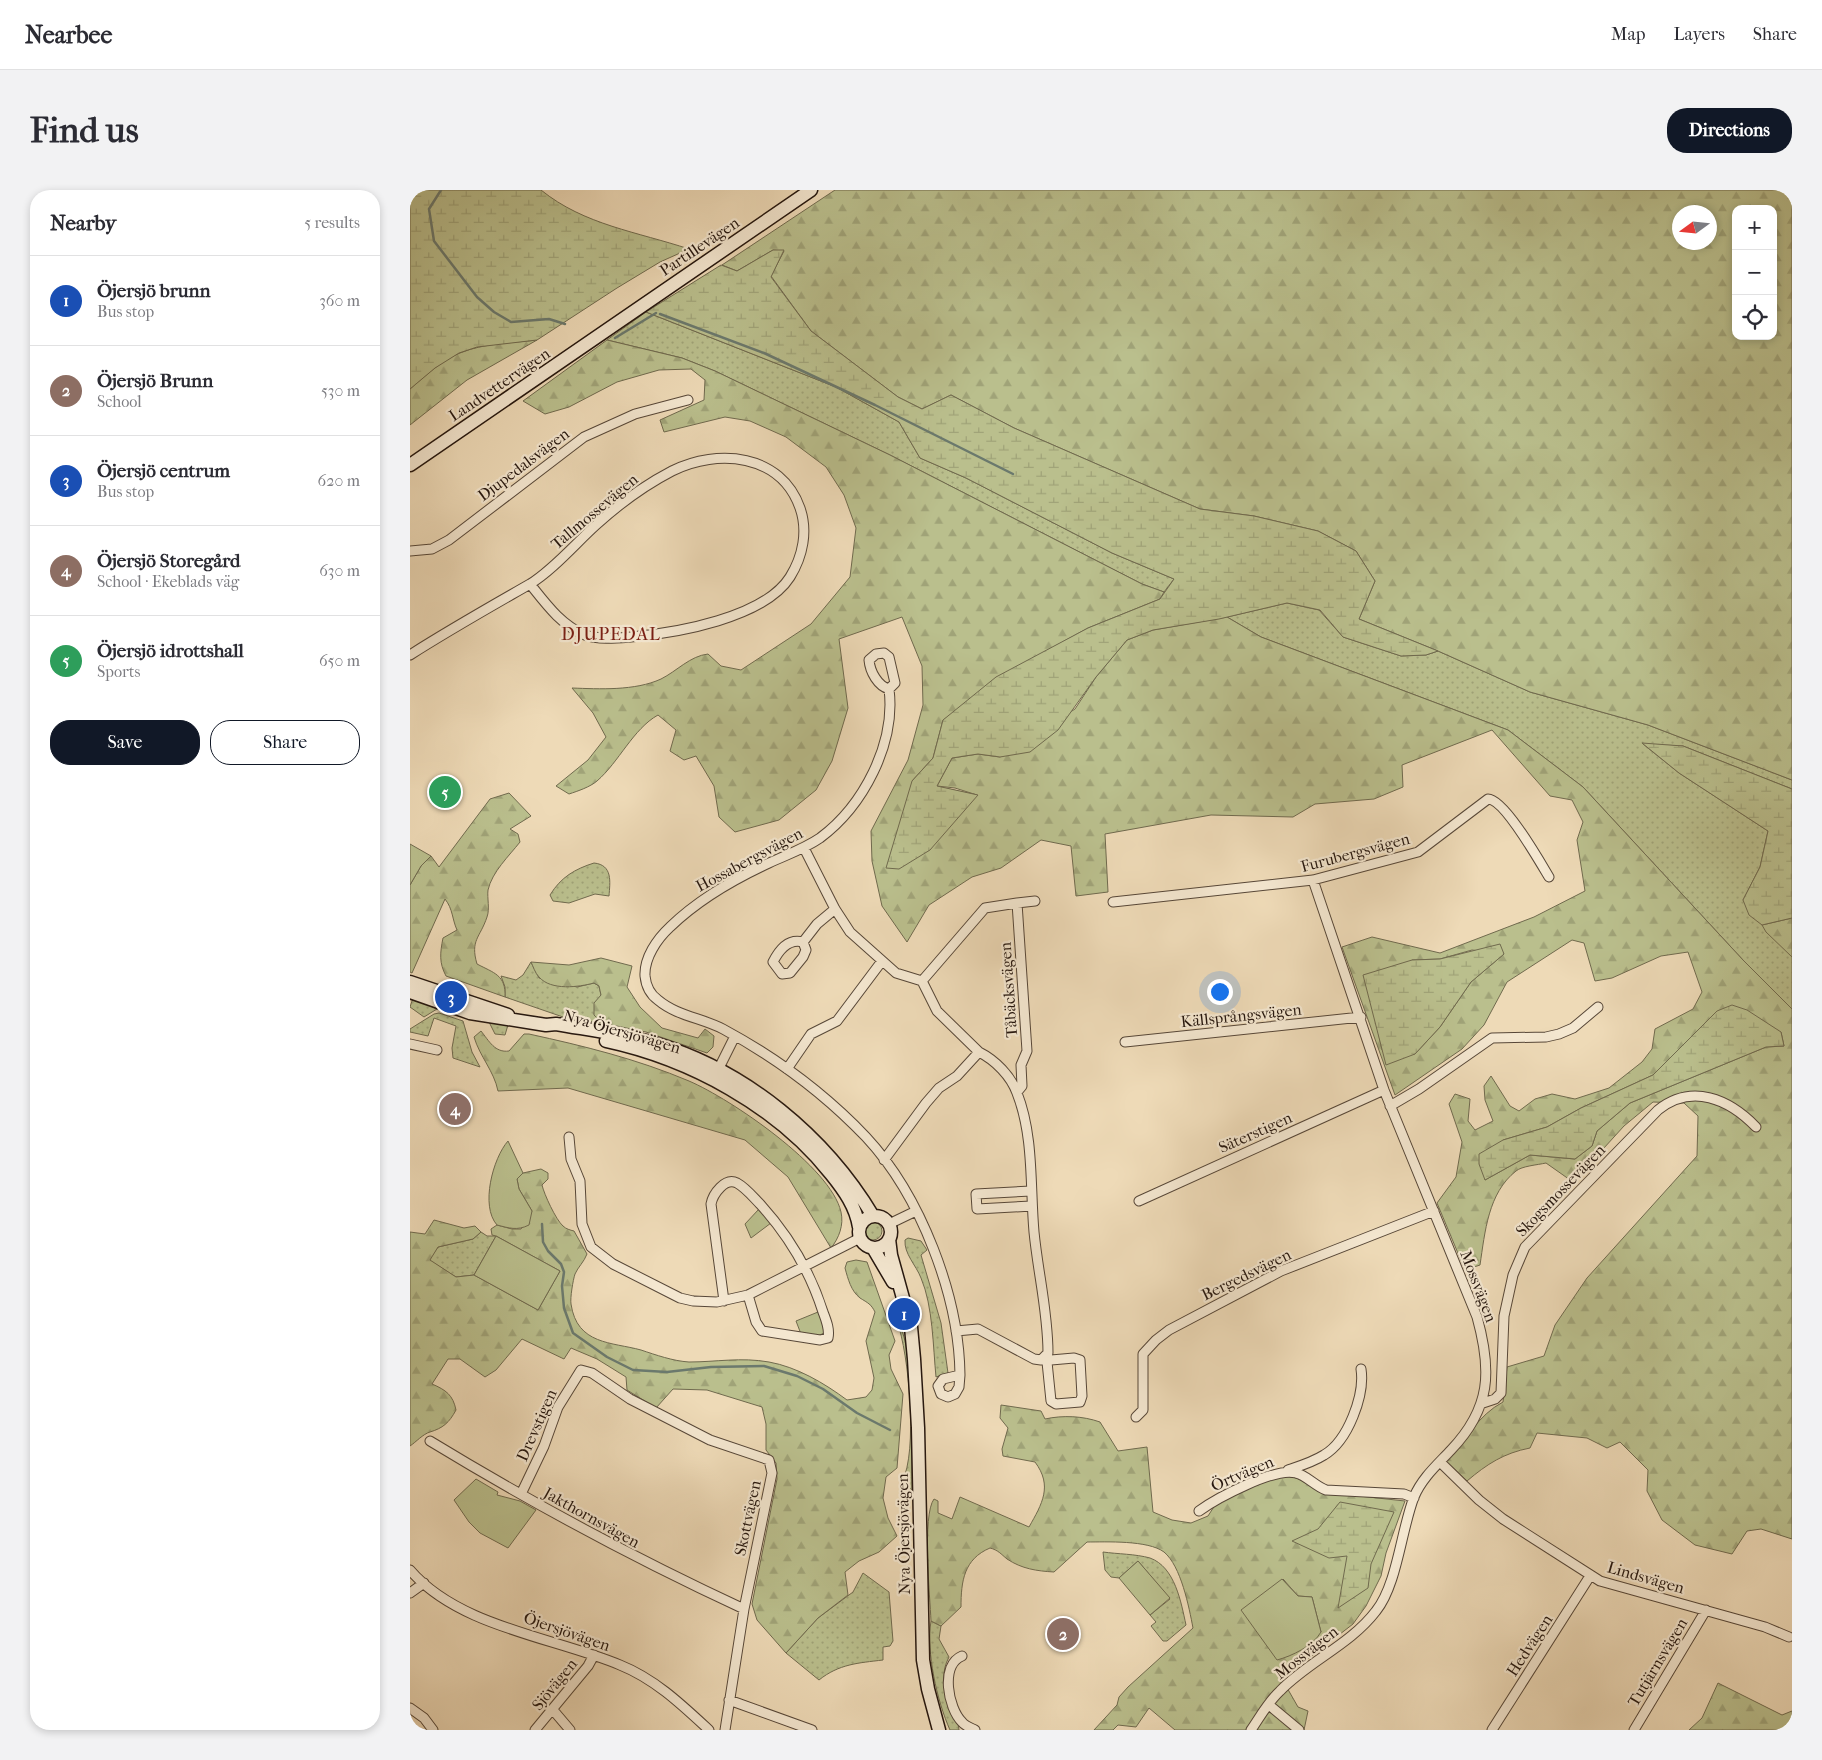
<!DOCTYPE html>
<html lang="en">
<head>
<meta charset="utf-8">
<style>
	body { margin:0; font-family:"IM FELL French Canon",serif; background:#f2f2f3; color:#2b2b33 }
	.controls { position:absolute; right:15px; top:15px; display:grid; overflow:hidden; border-radius:10px; box-shadow:0 2px 8px #0003 }
	.controls button { width:45px; height:45px; display:grid; place-items:center; padding:0; border:0; border-bottom:1px solid #e1e1e2; background:#fff; color:#2b2b33; font:25px sans-serif }
	.compass { position:absolute; left:1262px; top:15px; width:45px; height:45px; border-radius:50%; background:#fff; box-shadow:0 2px 8px #0003; rotate:255deg }
	.you { position:absolute; left:809px; top:801px; width:18px; height:18px; margin:-12px; border:4px solid #fff; border-radius:50%; background:#1a73e8; box-shadow:0 0 0 8px #1a73e833 }
	.badge { display:grid; place-items:center; width:32px; height:32px; border-radius:50%; background:#111827; color:#fff; font-size:16px; font-weight:700 }
	.pin { position:absolute; translate:-50% -50%; border:2px solid #fff; box-shadow:0 1px 5px #0006 }
	.list { margin:0; padding:0; list-style:none }
	h2 { display:flex; justify-content:space-between; align-items:center; height:65px; margin:0; padding:0 20px; font-size:21px }
	h2 small { font-size:16px; font-weight:400; color:#7c7c81 }
	.list li { display:grid; grid-template-columns:32px 1fr auto; gap:15px; align-items:center; box-sizing:border-box; height:90px; padding:0 20px; border-top:1px solid #e1e1e2 }
	.list b { display:block; font-size:19px; white-space:nowrap }
	.list p { margin:0; font-size:16px; white-space:nowrap; color:#7c7c81 }
	.list em { font-size:16px; font-style:normal; color:#7c7c81 }
	.actions { display:flex; gap:10px; padding:15px 20px }
	.actions a { flex:1; padding:11px 0; border:1px solid #111827; border-radius:20px; text-align:center; font-size:18px; color:#111827 }
	.actions .main { background:#111827; color:#fff }
	.icon { flex:none; width:28px; height:28px; fill:none; stroke:currentColor; stroke-width:2; stroke-linecap:round; stroke-linejoin:round }
	.map { position:relative; flex:none; width:1382px; height:1540px; overflow:hidden; border-radius:20px }
	header { display:flex; align-items:center; gap:30px; box-sizing:border-box; height:70px; padding:0 25px; background:#fff; border-bottom:1px solid #e1e1e2 }
	header strong { font-size:24px }
	nav { display:flex; gap:28px; margin-inline-start:auto; font-size:18px }
	.intro { display:flex; align-items:center; justify-content:space-between; box-sizing:border-box; height:120px; padding:0 30px }
	h1 { margin:0; font-size:35px }
	.button { padding:12px 22px; border-radius:20px; background:#111827; color:#fff; font-size:18px; font-weight:700 }
	main { display:flex; gap:30px; padding:0 30px }
	aside { flex:1; background:#fff; border-radius:20px; box-shadow:0 2px 8px #0003 }
	.map>svg:first-child { display:block }
</style>
</head>
<body>
<header>
<strong>Nearbee</strong>
<nav><a>Map</a><a>Layers</a><a>Share</a></nav>
</header>
<div class="intro"><h1>Find us</h1><a class="button">Directions</a></div>
<main>
<aside>
<h2>Nearby<small>5 results</small></h2>
<ul class="list">
<li><span class="badge" style="background:#1a4fb4">1</span><div><b>Öjersjö brunn</b><p>Bus stop</p></div><em>360 m</em></li>
<li><span class="badge" style="background:#8d6e63">2</span><div><b>Öjersjö Brunn</b><p>School</p></div><em>530 m</em></li>
<li><span class="badge" style="background:#1a4fb4">3</span><div><b>Öjersjö centrum</b><p>Bus stop</p></div><em>620 m</em></li>
<li><span class="badge" style="background:#8d6e63">4</span><div><b>Öjersjö Storegård</b><p>School · Ekeblads väg</p></div><em>630 m</em></li>
<li><span class="badge" style="background:#2e9e5b">5</span><div><b>Öjersjö idrottshall</b><p>Sports</p></div><em>650 m</em></li>
</ul>
<div class="actions"><a class="main">Save</a><a>Share</a></div>
</aside>
<div class="map">
<svg width="1382" height="1540" viewBox="0 0 1382 1540">
	<defs>
		<pattern id="grass-dots" width="8" height="8" patternUnits="userSpaceOnUse" patternTransform="scale(1.25)"><rect width="8" height="8" fill="#babf8d"/><path d="M2 2h.1M6 6h.1" fill="none" stroke="#a0a378" stroke-width="1.8" stroke-linecap="round"/></pattern>
		<pattern id="forest-firs" width="22" height="20" patternUnits="userSpaceOnUse" patternTransform="scale(1.25)"><rect width="22" height="20" fill="#babf8d"/><path d="M5 1l3.5 6h-7zM16 11l3.5 6h-7z" fill="#a0a378"/></pattern>
		<pattern id="wetland-marsh" width="20" height="14" patternUnits="userSpaceOnUse" patternTransform="scale(1.25)"><rect width="20" height="14" fill="#babf8d"/><path d="M1 5h8M5 5V1M11 12h8M15 12V8" fill="none" stroke="#a0a378"/></pattern>
	</defs>
	<rect width="100%" height="100%" fill="#eedab7"/>
	<filter id="stains"><feTurbulence type="fractalNoise" baseFrequency=".004" numOctaves="4"/><feColorMatrix values="0 0 0 0 .2 0 0 0 0 .09 0 0 0 0 .02 0 0 0 .5 -.17"/></filter>
	<radialGradient id="worn" r=".72"><stop offset=".6" stop-color="#630" stop-opacity="0"/><stop offset="1" stop-color="#630" stop-opacity=".3"/></radialGradient>
	<path fill="url(#grass-dots)" stroke="#706a4e" d="M236 122 426 197 489 232 510 268 556 288 702 363 764 389 754 402 732 394 480 265 305 181 272 168 197 150Z
		M877 413 909 420 933 447 991 466 1016 465 1028 461 1120 502 1238 535 1382 590V599L1273 556 1233 554 1269 583 1358 641 1350 677 1333 710 1352 735 1382 728V819L1333 770 1173 597 1098 540 851 447 817 427Z
		M184 673C203 675 200 692 199 706L185 704 159 713 143 711 140 705C151 687 165 679 184 673Z
		M121 772 129 788 167 797 184 793 189 796 191 805 184 824 192 833 153 827 95 807V797L91 786 106 790 113 785Z
		M3 808 27 819 14 827 0 817Z
		M29 823 53 831 62 862 70 877 43 868 42 858 46 836 24 828 18 846 0 842V839L24 824Z
		M79 832 98 835 95 845 85 844Z
		M454 1041a9 9 0 1 1 18 0a9 9 0 1 1-18 0Z
		M71 1042 77 1046H86L64 1085 46 1087 19 1070 28 1057 63 1049Z
		M498 1048 511 1051 517 1060 511 1065 531 1133 538 1183 526 1187C523 1157 523 1116 511 1088 506 1075 494 1064 495 1050Z
		M487 1131H489C508 1183 501 1245 502 1300L492 1292C508 1262 499 1164 487 1131Z
		M693 1362C707 1364 726 1364 740 1368 765 1377 771 1412 776 1435L757 1451H753L741 1436 746 1432 740 1425 760 1409 728 1371 709 1388 701 1387 695 1380Z
		M453 1383 479 1402 483 1451 480 1456 473 1457V1470C448 1473 429 1474 409 1490L376 1463 408 1428 443 1402Z
		M521 1431 531 1436 529 1449 539 1467C524 1495 547 1514 549 1540H540C527 1511 516 1462 521 1431Z"/>
	<path fill="url(#forest-firs)" stroke="#706a4e" fill-rule="evenodd" d="M425 0H1382V590L1238 535 1120 502 1028 461 949 429 965 391 946 361 908 341 844 326 790 319 604 238 541 205 512 219 488 207 401 141 361 86 374 61 363 60 327 81 312 75ZM1326 19H1363V146H1326ZM1270 22H1300V52H1270Z
		M127 150 57 190 0 235V199C15 186 32 170 50 163 74 153 102 153 127 150Z
		M197 150 272 168 305 181 480 265 732 394 754 402 750 409 678 438 636 461 533 530 523 568 502 591 567 605 545 598 527 596 542 568 568 564 590 567 665 519 686 487 717 450 743 440 817 427 851 447 1098 540 1173 597 1333 770 1382 819V1349L1351 1339 1337 1341 1322 1364 1285 1355 1252 1330 1237 1301 1238 1280 1210 1252 1197 1258 1177 1248 1127 1243 1120 1258C1094 1263 1077 1274 1057 1291L1036 1271C1055 1251 1068 1225 1093 1212L1097 1177 1134 1166 1145 1135 1177 1088 1287 966 1288 926 1274 913 1243 912 1214 936 1163 992 1136 973C1127 975 1112 976 1106 981 1078 1003 1075 1042 1070 1075L1055 1080 1027 1013 1046 987 1052 952 1039 914 1045 904 1060 909 1058 931 1065 940 1083 931 1075 910 1074 896 1081 886 1100 916 1109 921 1125 909 1142 904 1165 909 1199 898 1232 872 1242 859 1245 839 1283 819 1292 802 1278 762 1251 766 1202 788 1185 791 1174 753 1162 750 1097 792 1074 835 1052 859 985 905 932 757 962 747 1030 763 1124 727 1175 701 1167 650 1173 632 1162 610 1140 606 1082 540 992 575 993 597 964 609 905 614 883 627 801 625 695 644 698 702 666 706 661 656 631 650 591 678 562 687 519 715 497 752 472 716 462 671 461 641 498 570 513 515 512 476 492 427 429 449 438 518 422 571 406 600 369 630 325 642 309 627 304 596 286 566 274 570 260 561 266 540 248 525C223 539 209 572 187 591 180 597 168 601 159 604L146 596 178 570 196 547 183 523 162 498C189 499 225 501 251 489 267 481 280 466 298 464L311 476 331 480 401 434 440 387 446 338 434 305 416 277 376 247 340 231 315 227 254 242 250 230 294 210 295 190 281 179 249 180 207 192 159 217 135 224 113 211ZM1062 760 1094 764 1061 792 1030 837 1005 864 972 860 968 841 1002 770 1030 769ZM1371 842 1374 856 1356 857 1220 913 1187 941 1182 956 1165 969 1120 965 1075 990 1093 950 1137 937 1171 918 1243 885 1264 865Z
		M99 603 121 626 100 639 108 644 110 652C99 666 82 682 78 700 77 708 80 719 77 727 70 748 60 750 67 774 84 783 96 785 95 807L36 786C29 773 30 763 33 748L47 740C42 729 43 719 35 709L2 783 0 782V695L11 676 21 666 29 677 80 609Z
		M1382 728V767L1356 742 1352 735Z
		M191 768 222 776 217 797 230 817 252 838 288 848 295 839 304 846 303 857 297 863 236 842 192 833 184 825V813L191 805 189 796 184 793C169 797 141 801 129 787 125 783 123 776 121 772L159 775Z
		M71 841C79 851 85 863 99 861L114 844H119C174 856 227 869 279 891 321 909 421 977 431 1022 434 1035 429 1048 421 1058L378 987 335 950 158 898 88 901C84 881 70 867 64 847Z
		M131 979 138 983V989L132 995C134 1004 146 1030 153 1036 156 1039 160 1040 164 1041L177 1064C174 1072 168 1077 165 1084 163 1090 160 1108 161 1114 167 1155 202 1152 231 1160 246 1165 263 1171 279 1172 306 1172 331 1167 359 1172 387 1177 414 1193 437 1210L456 1207 462 1200 464 1188 456 1151 465 1122C461 1114 458 1113 450 1108 441 1101 438 1089 435 1078L437 1072 446 1070 457 1072 485 1151 479 1165 481 1179 493 1204 487 1278 476 1287 473 1308 478 1328 487 1346 469 1362 449 1371 435 1382 438 1405 408 1428 376 1463 347 1430 342 1414 367 1289 366 1273 356 1260V1234L352 1217 297 1200 263 1199 246 1218 217 1200 216 1187 187 1169 161 1158 154 1169 112 1149 86 1180 75 1187 50 1169H38L22 1194C36 1200 43 1205 46 1220 39 1233 33 1238 20 1242 13 1244 6 1252 0 1256V1042L15 1044 24 1030 54 1038 65 1036 71 1042 63 1049 28 1057 20 1070 46 1087 64 1085 128 1120 150 1081 86 1046 82 1045 81 1039 87 1035 102 1039H111L122 1021 109 999 107 989 113 983Z
		M591 1215 631 1221 635 1229C653 1225 673 1226 690 1232L708 1261 737 1257 743 1322 762 1330 781 1333 798 1326 807 1312 853 1291 875 1286 887 1288 912 1302 995 1311 976 1363 971 1386 956 1416 943 1434 872 1489 888 1517 898 1521 894 1540H765L739 1518 726 1537 708 1535 703 1540H684L707 1515 709 1507 718 1497 783 1438C779 1417 771 1376 754 1362 738 1350 696 1352 677 1352L644 1382C627 1381 612 1379 597 1369 591 1364 588 1360 580 1358 554 1369 551 1391 551 1417L531 1436 521 1431C520 1407 512 1325 524 1309L528 1311V1323L542 1329 550 1307 619 1337C632 1314 643 1296 625 1272L593 1266 592 1259 598 1238 590 1228ZM873 1389 888 1406 902 1407 911 1442Z
		M1308 1493 1372 1525 1382 1521V1540H1279L1292 1528Z"/>
	<path fill="url(#wetland-marsh)" stroke="#706a4e" d="M0 0H131C174 35 228 42 279 59L250 72 207 98 127 150 67 157 49 163 25 178 0 199Z
		M363 60H374L361 87 401 141 488 207 512 219 541 205 604 238 790 319 844 326 908 341 946 361 965 391 949 429 1028 461 1016 465 991 466 933 447 910 420 877 413 809 429 743 440 717 450 686 487 648 540 620 562 590 567 568 564 542 568 527 596 568 605 520 660 489 679 476 678 502 591 523 568 533 530 586 487 678 438 750 409 764 389 702 363 556 288 510 268 489 232 426 197 236 122 311 75 327 81Z
		M1232 553 1273 556 1382 599V728L1352 735 1339 725 1333 710 1350 677 1358 641 1269 583Z
		M1090 754 1094 764 1061 792 1030 837 1005 864 976 875 953 785 1002 770 1030 769Z
		M1322 815 1337 820 1371 842 1374 856 1356 857 1220 913 1187 941 1182 956 1165 969 1120 965 1075 990 1069 974V964L1093 950 1137 937 1171 918 1243 885 1307 821Z
		M930 1312 984 1322 961 1374 958 1398 928 1418 937 1366 919 1368 882 1351 908 1339Z"/>
	<path fill="#babf8d" stroke="#706a4e" d="M0 654 21 666 11 676 0 695Z
		M98 951 113 983 107 989 109 999 122 1021 119 1035C107 1041 99 1038 87 1035 70 1016 83 968 98 951Z
		M349 1019 361 1033 341 1048 335 1034Z
		M86 1046 150 1081 128 1120 64 1085Z
		M408 1122 415 1138 414 1143 406 1147 391 1144 386 1131Z
		M66 1289 88 1302 87 1305 110 1311 126 1320 98 1358 70 1343 59 1332 44 1310Z
		M728 1371 760 1408 740 1425 709 1388Z
		M872 1389 888 1406 902 1407 911 1442C903 1456 882 1466 867 1470L831 1420Z"/>
	<g fill="none" stroke-linecap="round" stroke-linejoin="round">
		<path stroke="#6b796d" stroke-width="2.5" d="M31 0 19 19 24 51 67 107 84 122 101 132 139 129 155 134
			M250 124 354 163 465 215 603 284
			M205 148 246 123
			M132 1034 133 1052 138 1061 151 1074 154 1082 152 1096 154 1118 163 1143 197 1167 223 1180 257 1182 301 1177 354 1176 387 1186 413 1199 447 1223 480 1240"/>
		<g stroke="#574738" stroke-width="11">
			<path id="street" d="M0 361 22 359 39 350 174 247 225 224 278 210
				M0 465C39 440 80 417 120 394 143 380 166 353 186 335 209 314 235 295 262 281 308 258 371 264 390 318 398 341 393 366 380 387 354 428 266 443 221 447 208 448 188 450 175 445 151 435 136 414 120 394
				M479 499 485 493 479 467 474 463 466 464 459 470C460 482 468 496 479 499 486 554 453 616 410 648 394 659 376 665 359 673 322 690 289 709 260 737 247 749 234 768 235 786 236 796 241 805 248 810 267 826 292 828 313 839 365 867 415 904 456 947 511 1006 549 1106 550 1185L533 1189 528 1196 531 1204 538 1207 545 1204 549 1197 550 1185
				M394 658 425 719 440 742 486 783 512 791 527 821 569 862 547 886 529 898 516 913 474 970
				M703 712 903 690 1008 662 1078 609C1094 609 1130 672 1139 687
				M607 713 625 711
				M393 752 396 760 393 767 380 783 372 784 363 772C369 760 378 748 393 752L407 734 425 719
				M512 791 575 718 607 713 617 861 611 875 612 896 607 902
				M715 852 951 827
				M0 854 27 860
				M377 879 401 844 427 831 472 771
				M306 884 325 846
				M980 916 1009 899 1082 848 1136 847 1149 844 1163 838 1188 817
				M159 947 161 969 170 991 172 1034 181 1057 203 1074 270 1108 283 1111 307 1112 338 1105 450 1048
				M621 1001 566 1004 567 1019 622 1016
				M729 1011 974 900
				M479 1034 506 1021
				M314 1111 301 1014C303 1004 315 987 327 993 336 998 343 1007 350 1014 379 1046 400 1081 413 1122 416 1130 420 1139 418 1148L410 1150 352 1141 346 1132 338 1105
				M546 1141 568 1139 624 1169 631 1170 638 1163C638 1122 628 1083 624 1042 620 997 624 946 607 903 601 886 585 870 569 862
				M635 1168 637 1172 641 1211 646 1214 670 1212 672 1206 670 1170 664 1168 641 1170 636 1166
				M1073 1213 1085 1209 1091 1203 1094 1126 1103 1085 1115 1057 1248 920C1282 893 1319 909 1346 937
				M726 1227 733 1220V1164L746 1150 759 1140 871 1081 1024 1021
				M20 1251C122 1313 226 1369 334 1419
				M1030 1272 1069 1310 1093 1329 1190 1391 1355 1437 1379 1447
				M878 1280C890 1276 903 1272 914 1265 938 1251 955 1205 951 1179
				M111 1304 134 1256 148 1217 171 1180 182 1183 220 1209 300 1250 359 1270 362 1283 334 1419 315 1540
				M789 1321C807 1308 865 1277 886 1283 896 1285 905 1296 916 1300L994 1304 1004 1308
				M0 1380C49 1437 143 1447 210 1475 245 1489 272 1515 299 1540
				M0 1403 14 1393
				M552 1466C530 1475 538 1518 552 1532 555 1536 561 1538 565 1540
				M319 1510 402 1540
				M859 1515 889 1540
				M0 1518 14 1528 23 1540
				M143 1520 160 1540
				M125 1540 178 1476 184 1465
				M841 1540C850 1527 858 1512 870 1501 899 1471 940 1455 966 1421 987 1395 991 1341 1004 1307 1012 1288 1027 1275 1041 1260 1081 1218 1082 1181 1067 1127L974 900 903 690
				M1082 1540 1180 1386
				M1224 1540 1296 1420"/>
		</g>
		<g stroke="#25160e" stroke-width="15">
			<path id="secondary" d="M0 275 401 0
				M0 792 98 825
				M0 802 60 823 136 835 146 834C180 840 214 844 247 854 336 881 415 946 463 1026
				M196 851C280 869 367 916 421 984 434 1000 446 1017 449 1037
				M449 1042a16 16 0 1 1 32 0a16 16 0 1 1-32 0Z
				M479 1049 481 1065 501 1137 504 1169 508 1238 513 1470 518 1499 529 1540
				M463 1058 483 1092"/>
		</g>
		<use href="#street" stroke="#f4e7d0" stroke-width="9"/>
		<use href="#secondary" stroke="#f4e7d0" stroke-width="12"/>
	</g>
	<g text-anchor="middle" stroke-width="4.5" stroke-linejoin="round" paint-order="stroke">
		<g font-size="16" fill="#25160e" stroke="#f4e7d0">
			<text transform="translate(289 56) rotate(-34)" y="6">Partillevägen</text>
			<text transform="translate(89 194) rotate(-34)" y="6">Landvettervägen</text>
			<text transform="translate(113 274) rotate(-37)" y="6">Djupedalsvägen</text>
			<text transform="translate(184 321) rotate(-40)" y="6">Tallmossevägen</text>
			<text transform="translate(945 662) rotate(-15)" y="6">Furubergsvägen</text>
			<text transform="translate(339 669) rotate(-28)" y="6">Hossabergsvägen</text>
			<text transform="translate(598 800) rotate(-94)" y="6">Tåbäcksvägen</text>
			<text transform="translate(831 825) rotate(-6)" y="6">Källsprångsvägen</text>
			<text transform="translate(212 841) rotate(16)" y="6">Nya Öjersjövägen</text>
			<text transform="translate(845 942) rotate(-24)" y="6">Säterstigen</text>
			<text transform="translate(1150 1000) rotate(-46)" y="6">Skogsmossevägen</text>
			<text transform="translate(836 1084) rotate(-26)" y="6">Bergedsvägen</text>
			<text transform="translate(1069 1096) rotate(69)" y="6">Mossvägen</text>
			<text transform="translate(126 1235) rotate(-66)" y="6">Drevstigen</text>
			<text transform="translate(832 1283) rotate(-23)" y="6">Örtvägen</text>
			<text transform="translate(182 1327) rotate(29)" y="6">Jakthornsvägen</text>
			<text transform="translate(337 1328) rotate(-78)" y="6">Skottvägen</text>
			<text transform="translate(493 1344) rotate(-91)" y="6">Nya Öjersjövägen</text>
			<text transform="translate(1236 1387) rotate(16)" y="6">Lindsvägen</text>
			<text transform="translate(157 1441) rotate(19)" y="6">Öjersjövägen</text>
			<text transform="translate(1119 1455) rotate(-57)" y="6">Hedvägen</text>
			<text transform="translate(896 1462) rotate(-38)" y="6">Mossvägen</text>
			<text transform="translate(1247 1472) rotate(-59)" y="6">Tutjärnsvägen</text>
			<text transform="translate(144 1494) rotate(-51)" y="6">Sjövägen</text>
		</g>
		<g font-size="18" letter-spacing="1" fill="#7a1f14" stroke="#f4e7d0">
			<text x="201" y="450">DJUPEDAL</text>
		</g>
	</g>
	<rect width="100%" height="100%" filter="url(#stains)"/>
	<rect width="100%" height="100%" fill="url(#worn)"/>
</svg>
<div class="controls">
<button>+</button>
<button>−</button>
<button><svg class="icon" aria-label="locate" viewBox="0 0 24 24"><circle cx="12" cy="12" r="6"/><path d="M12 2v4M12 18v4M2 12h4M18 12h4"/></svg></button>
</div>
<svg class="compass" viewBox="-18 -18 36 36"><path d="M0-13l5 13h-10z" fill="#e53935"/><path d="M0 13l5-13h-10z" fill="#7c7c81"/></svg>
<div class="you"></div>
<div class="pin badge" style="left:494px;top:1124px;background:#1a4fb4">1</div>
<div class="pin badge" style="left:653px;top:1444px;background:#8d6e63">2</div>
<div class="pin badge" style="left:41px;top:807px;background:#1a4fb4">3</div>
<div class="pin badge" style="left:45px;top:919px;background:#8d6e63">4</div>
<div class="pin badge" style="left:35px;top:602px;background:#2e9e5b">5</div>
</div>
</main>
</body>
</html>
